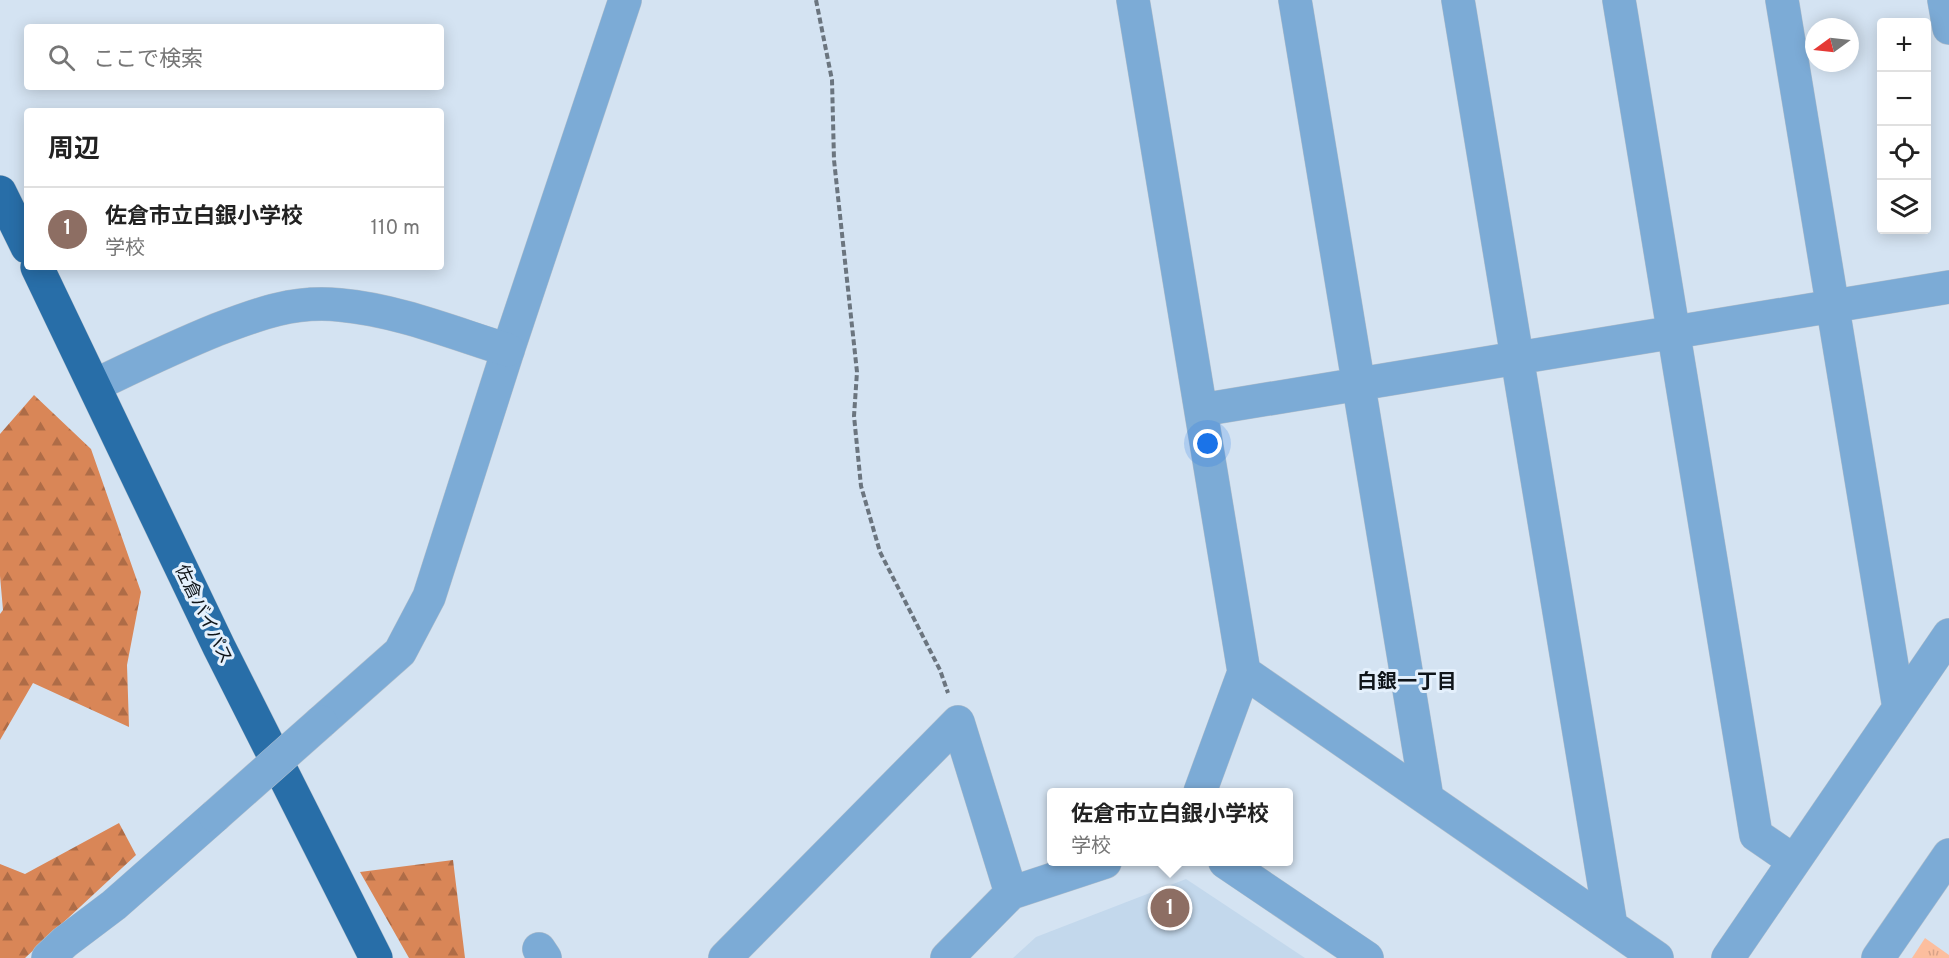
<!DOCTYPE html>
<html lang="ja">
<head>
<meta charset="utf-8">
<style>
	body { margin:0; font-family:Overpass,"Noto Sans JP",sans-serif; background:#f6f6f6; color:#222 }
	.controls { position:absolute; right:18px; top:18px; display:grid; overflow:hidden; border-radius:6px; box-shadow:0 3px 15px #0003 }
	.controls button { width:54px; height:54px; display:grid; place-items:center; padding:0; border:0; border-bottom:2px solid #e0e0e0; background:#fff; color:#222; font:30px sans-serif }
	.compass { position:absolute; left:1805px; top:18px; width:54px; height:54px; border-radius:50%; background:#fff; box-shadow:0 3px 15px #0003; rotate:255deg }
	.you { position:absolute; left:1208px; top:444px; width:21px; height:21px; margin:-15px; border:4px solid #fff; border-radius:50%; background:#1a73e8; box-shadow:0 0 0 9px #1a73e833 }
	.badge { display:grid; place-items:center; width:39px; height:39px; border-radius:50%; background:#944f25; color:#fff; font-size:20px; font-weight:700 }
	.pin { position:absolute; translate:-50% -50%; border:3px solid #fff; box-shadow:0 2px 6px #0006 }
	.popup { position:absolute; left:1047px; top:788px; width:246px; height:78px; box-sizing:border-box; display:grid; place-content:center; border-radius:6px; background:#fff; filter:drop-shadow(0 2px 4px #0005); font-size:20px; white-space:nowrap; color:#767676 }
	.popup b { font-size:22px; color:#222 }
	.popup::after { content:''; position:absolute; left:50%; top:100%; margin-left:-12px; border:12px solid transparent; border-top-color:#fff }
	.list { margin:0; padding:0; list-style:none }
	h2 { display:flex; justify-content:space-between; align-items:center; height:78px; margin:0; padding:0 24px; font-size:26px }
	h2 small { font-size:20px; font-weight:400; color:#767676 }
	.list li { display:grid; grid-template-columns:39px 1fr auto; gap:18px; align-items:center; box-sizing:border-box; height:84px; padding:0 24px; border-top:2px solid #e0e0e0 }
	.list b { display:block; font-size:22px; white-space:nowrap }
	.list p { margin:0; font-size:20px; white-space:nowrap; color:#767676 }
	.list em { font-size:20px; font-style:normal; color:#767676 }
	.icon { flex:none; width:33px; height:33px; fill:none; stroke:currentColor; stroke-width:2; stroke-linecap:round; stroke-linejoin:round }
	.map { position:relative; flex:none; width:1949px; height:958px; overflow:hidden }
	.search { position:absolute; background:#fff; box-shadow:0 3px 15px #0003; left:24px; top:24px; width:420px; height:66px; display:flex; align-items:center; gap:15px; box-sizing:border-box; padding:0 21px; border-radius:6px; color:#767676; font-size:22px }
	.panel { position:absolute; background:#fff; box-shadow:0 3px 15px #0003; left:24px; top:108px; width:420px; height:162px; border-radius:6px }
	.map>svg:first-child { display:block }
</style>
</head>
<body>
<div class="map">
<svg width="1949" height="958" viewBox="0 0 1949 958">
	<defs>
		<pattern id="forest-firs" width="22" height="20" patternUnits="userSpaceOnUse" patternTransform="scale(1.5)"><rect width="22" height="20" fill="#d98657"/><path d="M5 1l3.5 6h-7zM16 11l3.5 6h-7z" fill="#ae6c47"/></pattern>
		<pattern id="park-tufts" width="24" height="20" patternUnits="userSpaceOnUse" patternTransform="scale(1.5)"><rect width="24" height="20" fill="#fcbe9e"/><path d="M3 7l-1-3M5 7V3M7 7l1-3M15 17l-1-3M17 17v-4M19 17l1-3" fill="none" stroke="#d7a288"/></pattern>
	</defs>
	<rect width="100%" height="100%" fill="#d4e3f2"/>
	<path fill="#c3d8ec" d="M1186 879 1305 958H1013L1036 937Z"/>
	<path fill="url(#forest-firs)" d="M34 395 91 449 141 592 127 665 129 727 33 683 0 740V614L3 610 0 576V434Z
		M119 823 136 855 25 958H0V864L25 874Z
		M453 860 465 958H409L360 872Z"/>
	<path fill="url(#park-tufts)" d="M1925 938 1949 955V958H1912Z"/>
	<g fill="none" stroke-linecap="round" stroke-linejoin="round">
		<g stroke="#b1becb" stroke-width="34">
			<path id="minor" d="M1133 0 1244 672 1200 792
				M1295 0 1427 798
				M1458 0 1611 926
				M1619 0 1756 835 1794 861
				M1782 0 1899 708
				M1944 0 1949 28
				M1201 410 1949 287
				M1244 672 1657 958
				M321 722 400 652 429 597 508 350 625 0
				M1225 862 1367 958
				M539 949 545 958
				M48 958 65 942 114 905 215 816
				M725 958 958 722 1011 893 1105 862
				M947 958 1011 893
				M1728 958 1949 635"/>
		</g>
		<g stroke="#b1becb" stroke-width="34">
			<path id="tertiary" d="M95 385C135 366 174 347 216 330 258 314 294 300 340 305 397 310 453 333 508 350
				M1878 958 1949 855"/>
		</g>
		<g stroke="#b1becb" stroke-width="34">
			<path id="trunk" d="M0 192 27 247
				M37 267 219 647 376 958"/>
		</g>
		<path stroke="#6b757f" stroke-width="4" stroke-dasharray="6 3" stroke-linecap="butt" d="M816 0 832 80 834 160 857 372 854 416 861 486 880 552 940 670 948 693"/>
		<use href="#minor" stroke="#7cabd6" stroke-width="33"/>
		<use href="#tertiary" stroke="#7cabd6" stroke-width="33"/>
		<use href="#trunk" stroke="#286ea8" stroke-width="33"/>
		<g stroke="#b1becb" stroke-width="34" stroke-linecap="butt">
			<path id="minor-bridge" d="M215 816 321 722"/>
		</g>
		<use href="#minor-bridge" stroke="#7cabd6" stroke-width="33"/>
	</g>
	<g text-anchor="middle" stroke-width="6" stroke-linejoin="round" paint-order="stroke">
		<g font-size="18" fill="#0f151a" stroke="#e4f0fc">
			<text transform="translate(204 614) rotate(64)" y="6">佐倉バイパス</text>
		</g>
		<g font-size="20" font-weight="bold" fill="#0f151a" stroke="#e4f0fc">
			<text x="1407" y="688">白銀一丁目</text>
		</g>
	</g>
</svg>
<div class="controls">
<button>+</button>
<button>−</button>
<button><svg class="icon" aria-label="locate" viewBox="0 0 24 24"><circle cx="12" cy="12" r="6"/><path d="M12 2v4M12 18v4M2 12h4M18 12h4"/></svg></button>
<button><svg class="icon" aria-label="layers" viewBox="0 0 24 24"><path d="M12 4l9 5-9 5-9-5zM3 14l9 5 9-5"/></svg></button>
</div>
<svg class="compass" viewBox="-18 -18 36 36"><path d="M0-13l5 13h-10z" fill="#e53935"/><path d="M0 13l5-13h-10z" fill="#767676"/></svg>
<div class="you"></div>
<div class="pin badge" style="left:1170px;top:908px;background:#8d6e63">1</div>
<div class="popup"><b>佐倉市立白銀小学校</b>学校</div>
<div class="search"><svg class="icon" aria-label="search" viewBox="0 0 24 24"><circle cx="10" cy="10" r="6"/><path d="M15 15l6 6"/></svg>ここで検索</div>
<section class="panel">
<h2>周辺<small></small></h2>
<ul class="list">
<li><span class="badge" style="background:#8d6e63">1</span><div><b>佐倉市立白銀小学校</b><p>学校</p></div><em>110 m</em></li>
</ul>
</section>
</div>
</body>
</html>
